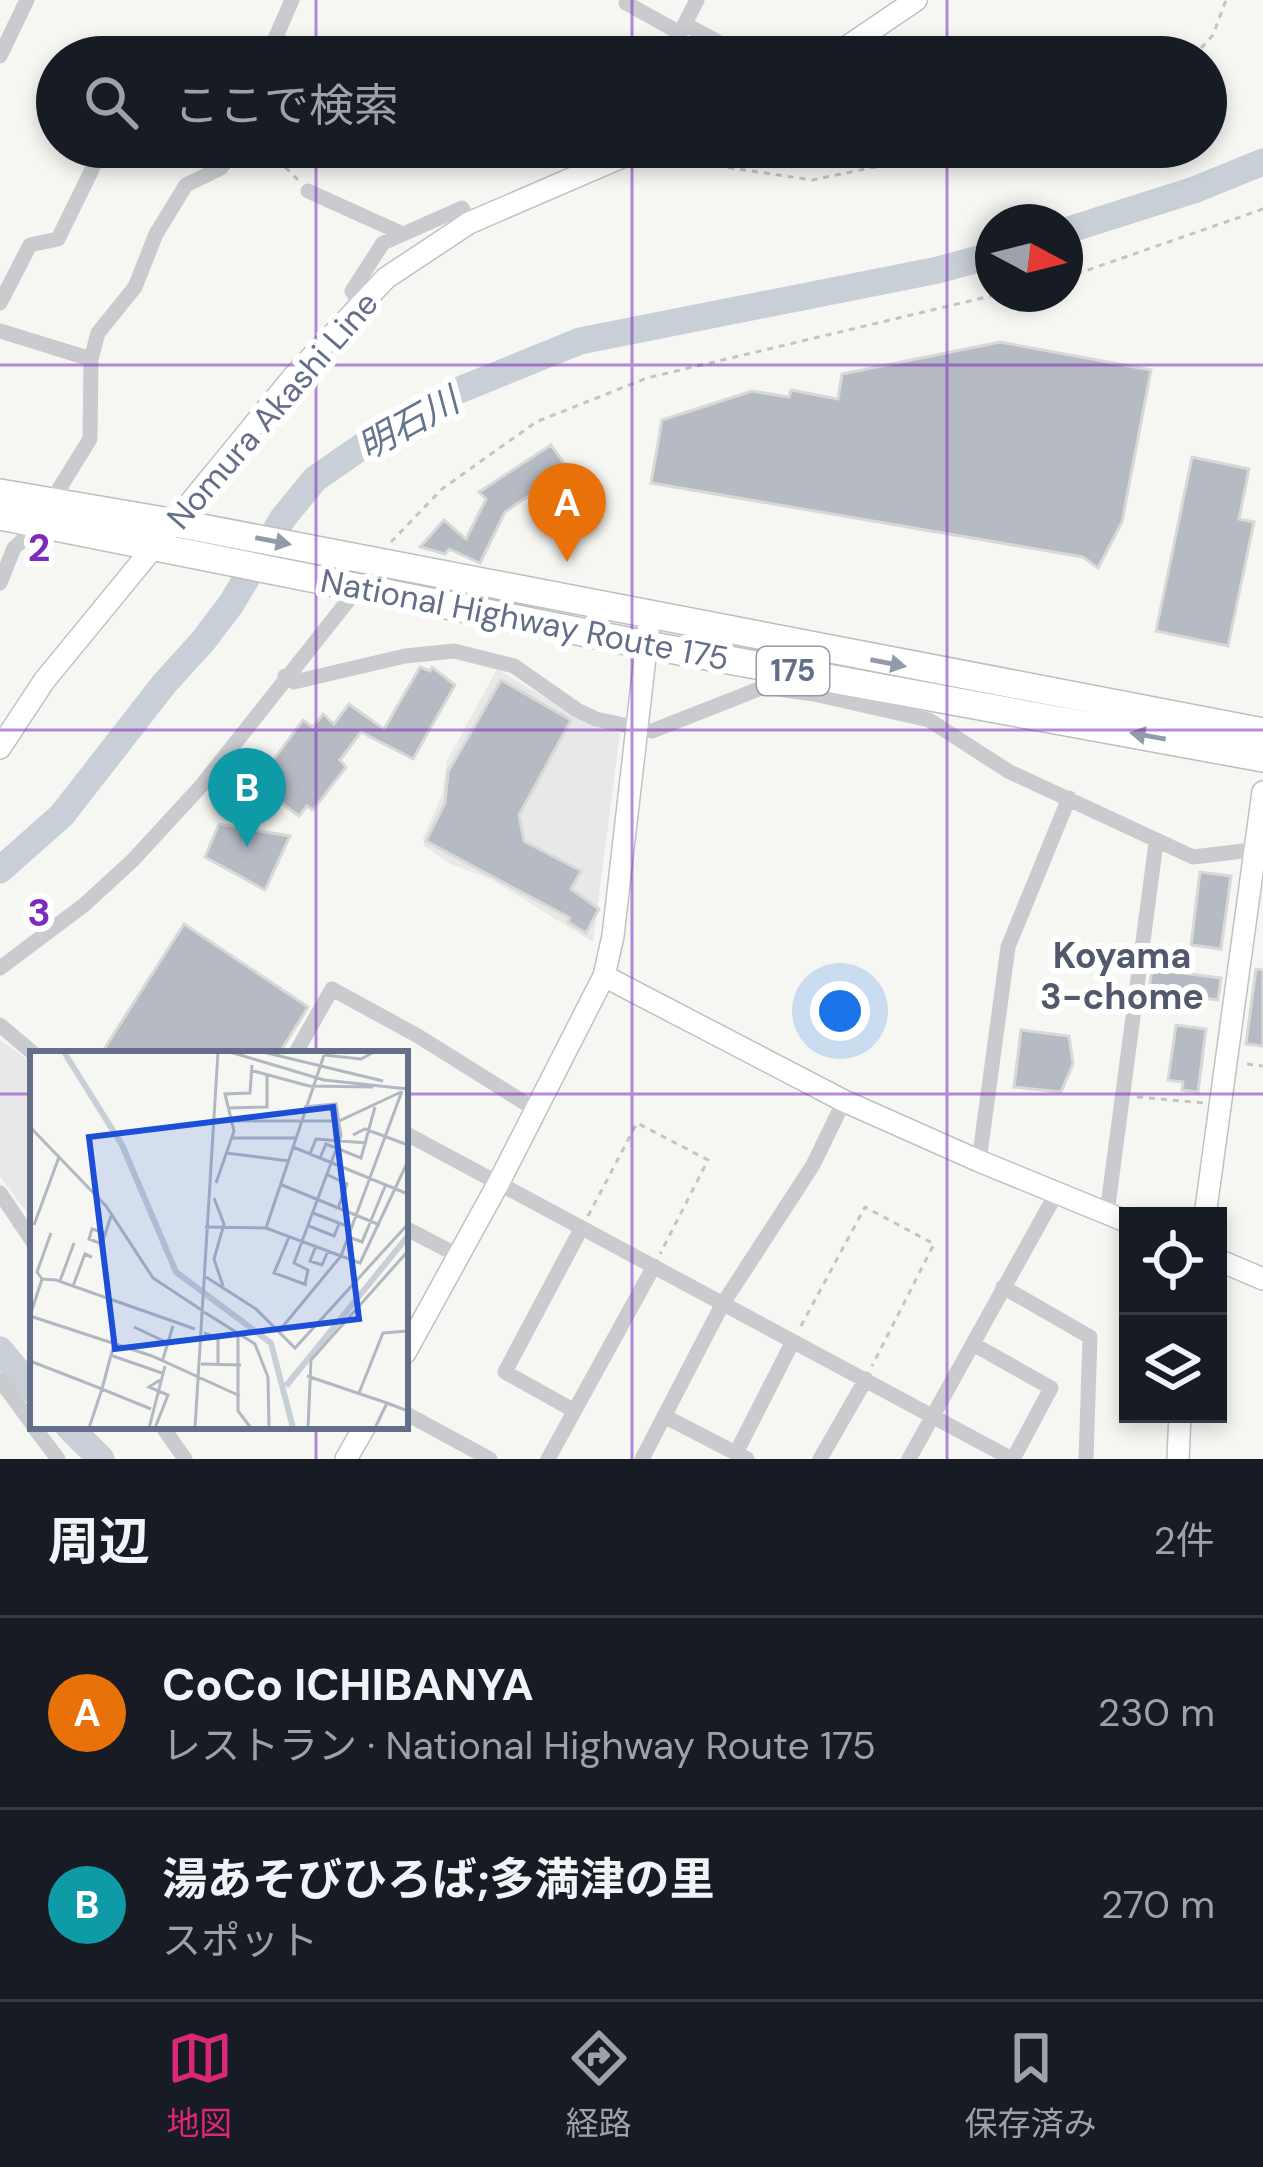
<!DOCTYPE html>
<html lang="ja">
<head>
<meta charset="utf-8">
<style>
	body { margin:0; font-family:"DM Sans","Noto Sans JP",sans-serif; background:#242831; color:#f1f3f6 }
	.controls { position:absolute; right:36px; bottom:36px; display:grid; overflow:hidden; border-radius:0px; box-shadow:0 6px 18px #0003 }
	.controls button { width:108px; height:108px; display:grid; place-items:center; padding:0; border:0; border-bottom:3px solid #363941; background:#171b24; color:#f1f3f6; font:60px sans-serif }
	.compass { position:absolute; left:975px; top:204px; width:108px; height:108px; border-radius:50%; background:#171b24; box-shadow:0 6px 18px #0003; rotate:97deg }
	.you { position:absolute; left:840px; top:1011px; width:42px; height:42px; margin:-30px; border:9px solid #fff; border-radius:50%; background:#1a73e8; box-shadow:0 0 0 18px #1a73e833 }
	.badge { display:grid; place-items:center; width:78px; height:78px; border-radius:50%; background:#db2777; color:#fff; font-size:39px; font-weight:700 }
	.pin { position:absolute; translate:-50% -99px; filter:drop-shadow(0 3px 6px #0008) }
	.pin::after { content:''; position:absolute; top:63px; width:42px; height:36px; background:inherit; clip-path:polygon(0 0,100% 0,50% 100%) }
	.list { margin:0; padding:0; list-style:none }
	h2 { display:flex; justify-content:space-between; align-items:center; height:156px; margin:0; padding:0 48px; font-size:51px }
	h2 small { font-size:39px; font-weight:400; color:#9ea1a6 }
	.list li { display:grid; grid-template-columns:78px 1fr auto; gap:36px; align-items:center; box-sizing:border-box; height:192px; padding:0 48px; border-top:3px solid #363941 }
	.list b { display:block; font-size:45px; white-space:nowrap }
	.list p { margin:0; font-size:39px; white-space:nowrap; color:#9ea1a6 }
	.list em { font-size:39px; font-style:normal; color:#9ea1a6 }
	.icon { flex:none; width:66px; height:66px; fill:none; stroke:currentColor; stroke-width:2; stroke-linecap:round; stroke-linejoin:round }
	.map { position:relative; flex:none; width:1263px; height:1459px; overflow:hidden }
	.search { position:absolute; background:#171b24; box-shadow:0 6px 18px #0003; left:36px; right:36px; top:36px; height:132px; display:flex; align-items:center; gap:30px; box-sizing:border-box; padding:0 42px; border-radius:66px; color:#9ea1a6; font-size:45px }
	.sheet { height:540px; background:#171b24 }
	nav { display:flex; justify-content:space-around; align-items:center; box-sizing:border-box; height:168px; border-top:3px solid #363941; background:#171b24; font-size:33px; color:#9ea1a6 }
	nav a { display:grid; justify-items:center; gap:6px }
	nav .on { color:#db2777 }
	.map>svg:first-child { display:block }
</style>
</head>
<body>
<div class="map">
<svg width="1263" height="1459" viewBox="0 0 1263 1459">
	<rect width="100%" height="100%" fill="#f6f7f3"/>
	<path fill="#e7e8e7" d="M497 669 574 715 620 733 593 942 491 879 451 864 424 846 423 838 442 795 447 761Z
		M0 1040 33 1064V1221L0 1176Z"/>
	<g fill="none" stroke-linecap="round" stroke-linejoin="round">
		<path stroke="#c9cfd6" stroke-width="27" d="M1065 231 1194 190 1263 162
			M0 870 62 815 164 684 203 641 231 604 283 518 315 479 403 418 457 391 580 341 938 270 993 255
			M0 1350 33 1390
			M68 1426 101 1459"/>
	</g>
	<path fill="#b6bac3" stroke="#d8d9d6" stroke-width="3" d="M1000 342 1151 370 1122 522 1098 568 1083 557 651 483 662 420 752 391 789 397 791 390 838 399 842 374Z
		M551 445 568 469 505 512 480 563 449 549 445 554 420 547 444 520 466 539 486 499 479 492Z
		M1192 457 1249 469 1239 519 1254 522 1228 646 1156 631Z
		M420 667 430 671 432 667 455 685 413 759 361 732 340 760 346 767 313 810 307 806 299 816 276 799 273 804 252 789 303 720 313 727 323 714 334 724 349 704 384 729Z
		M501 680 571 720 519 815 524 841 581 871 571 889 599 909 586 933 568 922 570 918 426 841 445 803 448 772Z
		M219 824 290 836 265 890 205 857Z
		M1200 872 1231 876 1221 949 1191 945Z
		M184 924 308 1007 279 1054H101Z
		M1152 969 1221 978 1218 1000 1149 991Z
		M1256 969 1263 970V1046L1246 1044Z
		M1176 1025 1206 1029 1198 1092 1182 1090 1183 1082 1168 1080Z
		M1021 1030 1069 1036 1073 1064 1061 1092 1014 1087Z"/>
	<g fill="none" stroke-linecap="round" stroke-linejoin="round">
		<g stroke="#bfc1c7" stroke-width="24">
			<path id="secondary" d="M832 57 916 0
				M0 748 44 681 294 376 386 278 469 223 645 147
				M604 976 844 1101 979 1161 1128 1222
				M1205 1216 1263 792
				M1218 1260 1263 1279
				M405 1353 498 1184 604 976 613 936 650 614
				M346 1459 365 1426
				M1178 1459 1180 1414"/>
		</g>
		<g stroke="#bcbec2" stroke-width="30">
			<path id="highway" d="M0 493 176 523 1263 732
				M0 516 647 645 1263 758"/>
		</g>
		<path stroke="#c4c4c7" stroke-width="3" stroke-dasharray="6 6" stroke-linecap="butt" d="M1193 57 1213 35 1226 0
			M254 151 277 159 299 181
			M657 157 812 180 971 147
			M1065 278 1263 209
			M391 542 442 489 536 422 647 378 999 294
			M1247 1064 1263 1066
			M1137 1097 1205 1103
			M588 1216 637 1123 708 1160 660 1254
			M801 1326 865 1207 934 1244 872 1366"/>
		<path stroke="#c9cbcf" stroke-width="15" d="M628 0 626 3 680 33 697 0
			M685 24 746 57
			M0 56 27 0
			M267 57 292 0
			M308 191 403 234
			M0 303 30 245 58 239 103 147
			M361 305 352 291 383 243 462 208 469 223
			M0 331 91 359
			M59 489 90 439 91 359 98 333 135 287 156 234 186 185 221 168 236 147
			M0 583 14 548 24 539
			M285 676 294 682 405 656 454 651 514 666 577 710 596 719 652 731 764 687 814 694 929 720 1008 771 1193 857 1260 849
			M0 968 84 905 133 860 202 785 362 583
			M0 1025 34 1054
			M295 1054 332 989 418 1036 536 1110
			M405 1133 1012 1459
			M979 1161 1008 947 1069 798
			M0 1193 33 1242
			M1107 1213 1156 843
			M405 1228 459 1256
			M1003 1287 1090 1337 1086 1459
			M973 1344 1051 1388 1013 1459
			M0 1380 33 1425
			M573 1410 505 1372 581 1229
			M405 1413 490 1459
			M664 1416 747 1459
			M33 1426 58 1459
			M162 1426 185 1459
			M736 1453 792 1343
			M548 1459 654 1266
			M642 1459 722 1305 813 1165 844 1101
			M820 1459 866 1379
			M909 1459 1057 1192"/>
		<use href="#secondary" stroke="#fff" stroke-width="21"/>
		<use href="#highway" stroke="#fff" stroke-width="27"/>
	</g>
	<defs><path id="oneway-solid" d="M-6-.8H1V-3.2L6.5 0L1 3.2V.8H-6Z" transform="scale(3)"/></defs>
	<g fill="#929aac">
		<use href="#oneway-solid" transform="translate(273 541) rotate(11)"/>
		<use href="#oneway-solid" transform="translate(888 663) rotate(11)"/>
		<use href="#oneway-solid" transform="translate(1148 736) rotate(-170)"/>
	</g>
	<path fill="none" stroke="#7b2cbf" stroke-width="3" stroke-opacity="0.55" d="M316 0V57M632 0V57M947 0V57M316 147V1054M632 147V1459M947 147V1459M0 365H1263M0 730H1263M0 1094H33M405 1094H1263M316 1426V1459"/>
	<g text-anchor="middle" stroke-width="12" stroke-linejoin="round" paint-order="stroke">
		<rect fill="#fff" stroke="#929aac" stroke-width="3" x="757" y="647" width="72" height="48" rx="9"/>
		<g font-size="30" font-weight="bold" fill="#636e88">
			<text x="793" y="681">175</text>
		</g>
		<g font-size="33" fill="#636e88" stroke="#fff">
			<text transform="translate(272 410) rotate(-49)" y="12">Nomura Akashi Line</text>
			<text transform="translate(525 619) rotate(11)" y="12">National Highway Route 175</text>
		</g>
		<g font-size="36" font-style="italic" fill="#63768b" stroke="#fff">
			<text transform="translate(408 423) rotate(-29)" y="13">明石川</text>
		</g>
		<g font-size="36" font-weight="bold" fill="#52596c" stroke="#fff">
			<text x="1122" y="968">Koyama<tspan x="1122" dy="41">3-chome</tspan></text>
		</g>
	</g>
	<g transform="translate(30 1051)">
		<rect width="378" height="378" fill="#f6f7f3"/>
		<path fill="none" stroke="#c9cfd6" stroke-width="6" d="M34 1 92 94 146 221 241 292 263 377M256 335 378 185"/>
		<path fill="none" stroke="#b2b8c2" stroke-width="3" d="M200 1 294 29 378 38M233 1 353 30M294 4 331 8 344 1M220 19 279 35 343 36M274 56 306 53 311 85 264 212 278 219 275 233M198 57 237 56V24M183 70H309L371 41M0 76 76 155 123 227 173 260M323 84 335 78 378 94M202 87H265M263 96 378 143M196 102 259 110M280 103 286 88 337 92M290 107 296 93 331 107 345 56M298 124 317 133 308 157M186 132 204 80 195 43 220 42 222 14M252 134 350 174M184 147 194 173 184 208 193 235M283 162 322 177M4 174 29 106M279 175 304 185 309 173M175 176 236 177 330 212 378 110M236 177 294 4M75 182 62 178 59 188 72 193 81 165M259 186 244 222 277 234M319 186 332 191 356 133M286 195 280 210 292 214 298 200M176 226 226 258 265 297 378 173M12 228 7 221 21 182M30 230 44 192M43 235 55 203 62 206M174 261 225 293 238 326 239 377M0 265 122 305 210 345M0 265 12 228 26 229 165 278M104 276 140 293M249 280 311 205 372 40M174 282 188 287V315M208 282V360L221 377M80 304 132 322M0 310 72 338 84 293M132 311 143 275M171 313 211 314M277 325 357 352M329 342 353 282 378 280M59 377 72 338 121 358M119 377 135 315M125 377 138 344 119 336 130 329M165 377 188 1M278 377 281 309 378 200M345 377 357 352 378 360"/>
		<path fill="#1d4ed8" fill-opacity="0.15" stroke="#1d4ed8" stroke-width="6" d="M303 56 329 268 85 298 59 86Z"/>
		<rect width="378" height="378" fill="none" stroke="#636e88" stroke-width="6"/>
	</g>
	<g font-size="39" text-anchor="middle" font-weight="bold" fill="#7b2cbf" stroke="#fff" stroke-width="12" stroke-linejoin="round" paint-order="stroke">
		<text x="39" y="561">2</text>
		<text x="39" y="926">3</text>
	</g>
</svg>
<div class="controls">
<button><svg class="icon" aria-label="locate" viewBox="0 0 24 24"><circle cx="12" cy="12" r="6"/><path d="M12 2v4M12 18v4M2 12h4M18 12h4"/></svg></button>
<button><svg class="icon" aria-label="layers" viewBox="0 0 24 24"><path d="M12 4l9 5-9 5-9-5zM3 14l9 5 9-5"/></svg></button>
</div>
<svg class="compass" viewBox="-18 -18 36 36"><path d="M0-13l5 13h-10z" fill="#e53935"/><path d="M0 13l5-13h-10z" fill="#9ea1a6"/></svg>
<div class="you"></div>
<div class="pin badge" style="left:567px;top:562px;background:#e8710a">A</div>
<div class="pin badge" style="left:247px;top:847px;background:#0f9aa8">B</div>
<div class="search"><svg class="icon" aria-label="search" viewBox="0 0 24 24"><circle cx="10" cy="10" r="6"/><path d="M15 15l6 6"/></svg>ここで検索</div>
</div>
<section class="sheet">
<h2>周辺<small>2件</small></h2>
<ul class="list">
<li><span class="badge" style="background:#e8710a">A</span><div><b>CoCo ICHIBANYA</b><p>レストラン · National Highway Route 175</p></div><em>230 m</em></li>
<li><span class="badge" style="background:#0f9aa8">B</span><div><b>湯あそびひろば;多満津の里</b><p>スポット</p></div><em>270 m</em></li>
</ul>
</section>
<nav>
<a class="on"><svg class="icon" aria-label="map" viewBox="0 0 24 24"><path d="M3 6l6-2 6 2 6-2v14l-6 2-6-2-6 2zM9 4v14M15 6v14"/></svg>地図</a>
<a><svg class="icon" aria-label="directions" viewBox="0 0 24 24"><path d="M12 3l9 9-9 9-9-9zM9 14v-3h6M13 9l2 2-2 2"/></svg>経路</a>
<a><svg class="icon" aria-label="saved" viewBox="0 0 24 24"><path d="M7 4h10v16l-5-4-5 4z"/></svg>保存済み</a>
</nav>
</body>
</html>
